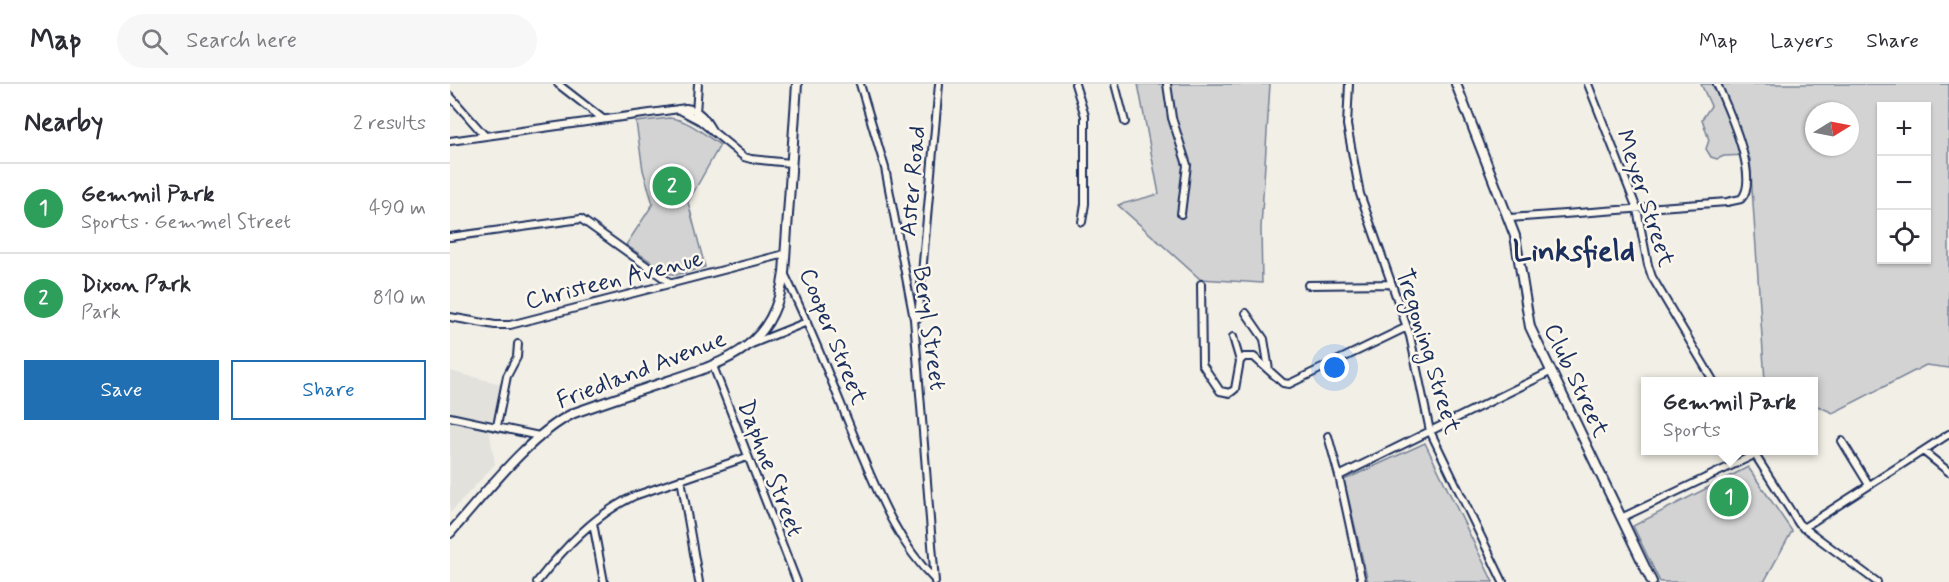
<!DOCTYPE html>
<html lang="en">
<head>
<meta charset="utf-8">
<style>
	body { margin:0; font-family:Mynerve,sans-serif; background:#f7f7f7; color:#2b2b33 }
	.controls { position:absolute; right:18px; top:18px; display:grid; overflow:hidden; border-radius:0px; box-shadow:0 2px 4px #0004 }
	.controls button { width:54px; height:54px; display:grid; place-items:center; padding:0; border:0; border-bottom:2px solid #e1e1e2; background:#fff; color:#2b2b33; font:30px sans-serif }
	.compass { position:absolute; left:1355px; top:18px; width:54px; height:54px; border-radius:50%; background:#fff; box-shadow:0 2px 4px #0004; rotate:80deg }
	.you { position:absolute; left:885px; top:284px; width:21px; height:21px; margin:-15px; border:4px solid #fff; border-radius:50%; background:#1a73e8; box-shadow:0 0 0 9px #1a73e833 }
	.badge { display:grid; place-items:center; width:39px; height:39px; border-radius:50%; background:#1f6fb2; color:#fff; font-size:20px; font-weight:700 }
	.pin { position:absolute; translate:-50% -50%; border:3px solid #fff; box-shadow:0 2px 6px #0006 }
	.popup { position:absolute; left:1191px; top:293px; width:177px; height:78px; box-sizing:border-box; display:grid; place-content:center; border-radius:0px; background:#fff; filter:drop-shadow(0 2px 4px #0005); font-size:20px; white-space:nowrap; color:#7c7c81 }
	.popup b { font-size:22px; color:#2b2b33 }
	.popup::after { content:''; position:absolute; left:50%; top:100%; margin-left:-12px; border:12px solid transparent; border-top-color:#fff }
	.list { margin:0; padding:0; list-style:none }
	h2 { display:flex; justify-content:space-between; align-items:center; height:78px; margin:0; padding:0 24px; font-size:26px }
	h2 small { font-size:20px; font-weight:400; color:#7c7c81 }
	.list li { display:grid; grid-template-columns:39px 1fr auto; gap:18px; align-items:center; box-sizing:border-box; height:90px; padding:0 24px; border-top:2px solid #e1e1e2 }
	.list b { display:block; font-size:22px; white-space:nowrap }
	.list p { margin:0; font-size:20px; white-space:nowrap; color:#7c7c81 }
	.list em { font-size:20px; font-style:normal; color:#7c7c81 }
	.actions { display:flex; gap:12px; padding:18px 24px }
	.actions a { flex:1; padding:14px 0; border:2px solid #1f6fb2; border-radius:0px; text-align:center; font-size:21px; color:#1f6fb2 }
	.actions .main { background:#1f6fb2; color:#fff }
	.icon { flex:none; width:33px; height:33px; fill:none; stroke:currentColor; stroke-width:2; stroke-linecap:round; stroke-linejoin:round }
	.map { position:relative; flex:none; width:1499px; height:498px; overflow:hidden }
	header { display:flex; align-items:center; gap:36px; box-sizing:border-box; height:84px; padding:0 30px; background:#fff; border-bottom:2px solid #e1e1e2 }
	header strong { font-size:28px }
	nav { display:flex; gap:33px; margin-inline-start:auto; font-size:21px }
	.search { width:420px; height:54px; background:#f7f7f7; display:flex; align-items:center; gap:15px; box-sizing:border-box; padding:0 21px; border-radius:33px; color:#7c7c81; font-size:22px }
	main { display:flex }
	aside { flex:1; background:#fff }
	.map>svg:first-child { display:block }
</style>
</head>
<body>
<header>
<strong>Map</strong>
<div class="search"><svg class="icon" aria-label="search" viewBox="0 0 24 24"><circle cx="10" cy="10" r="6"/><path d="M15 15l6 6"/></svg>Search here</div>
<nav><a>Map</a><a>Layers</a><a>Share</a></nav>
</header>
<main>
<aside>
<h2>Nearby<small>2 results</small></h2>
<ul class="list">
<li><span class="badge" style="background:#2e9e5b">1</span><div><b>Gemmil Park</b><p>Sports · Gemmel Street</p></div><em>490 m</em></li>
<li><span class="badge" style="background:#2e9e5b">2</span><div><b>Dixon Park</b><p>Park</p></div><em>810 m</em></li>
</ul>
<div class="actions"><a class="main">Save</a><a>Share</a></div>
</aside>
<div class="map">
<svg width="1499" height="498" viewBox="0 0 1499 498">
	<rect width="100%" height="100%" fill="#f2efe6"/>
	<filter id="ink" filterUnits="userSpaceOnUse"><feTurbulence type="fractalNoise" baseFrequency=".0167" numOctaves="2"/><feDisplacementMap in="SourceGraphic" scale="12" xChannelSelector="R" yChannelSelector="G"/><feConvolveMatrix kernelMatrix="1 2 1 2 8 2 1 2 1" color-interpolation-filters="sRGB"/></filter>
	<g filter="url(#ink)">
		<path fill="#e2e1dc" d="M0 287 51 300 40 351 45 380 0 429Z"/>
		<path fill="#d2d3d2" stroke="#768198" stroke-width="1.5" fill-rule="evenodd" d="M688 0H820L811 144 812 199 750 195 668 121 709 110Z
			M1251 0H1499V284L1476 281 1383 329 1363 320V298L1315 297 1300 75 1298 71 1274 72 1267 75 1261 73 1256 65 1259 56 1252 35 1261 22ZM1432 22H1476V176H1432ZM1364 27H1400V63H1364Z
			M219 34C238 35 255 51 270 61L238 118 255 183 226 191 218 189 176 161 203 120 193 86 186 38Z
			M975 359 1043 498H918L894 396Z
			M1298 383 1342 447 1314 498H1210L1183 442Z"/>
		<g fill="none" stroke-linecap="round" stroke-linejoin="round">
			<g stroke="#1b2f5e" stroke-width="10">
				<path id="minor" d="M108 0 153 35
					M410 0 435 84 464 235 485 498
					M625 0 635 32V120L632 138
					M665 0 675 38
					M717 0 722 34 737 81 731 130
					M899 0 897 41 910 110 960 252 980 347 1053 498
					M1138 0 1187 125 1198 181 1202 193 1264 298
					M0 12 35 52
					M228 25 249 36 294 73 301 75 341 79
					M246 29 248 0
					M0 57 236 24C251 26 256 36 263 48
					M1060 134 1277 118 1291 115C1311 95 1277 23 1267 0
					M0 153 131 135 222 200
					M334 189C361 244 383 301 406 357 427 406 446 457 484 495
					M751 200 752 280 770 307 780 309 785 305 790 277 794 273H804L833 299 839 300 957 243
					M858 201 941 200
					M796 229 814 255 819 286
					M0 233 45 241H60L335 170
					M464 235 468 234 489 0
					M783 253 790 277
					M299 261 357 238
					M263 282 347 498
					M0 333 89 352
					M47 342 57 292 67 273 68 260
					M878 352 889 392
					M1392 357 1419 401
					M1302 366 1349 440 1427 498
					M1473 367 1499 388
					M231 395 249 498
					M1171 434 1304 371
					M143 439 154 498
					M1353 444 1499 350
					M87 498C114 464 144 431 184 412L297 373
					M912 498 889 392 1100 288"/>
			</g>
			<g stroke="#1b2f5e" stroke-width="12">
				<path id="major" d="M1006 0 1065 152 1080 243 1202 498
					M0 449C34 411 79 351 124 329 155 318 185 308 215 298 279 277 324 264 334 189L347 0"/>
			</g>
			<use href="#minor" stroke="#fbf7ec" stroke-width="6"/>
			<use href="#major" stroke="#fbf7ec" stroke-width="8"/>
		</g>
	</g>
	<g text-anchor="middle" stroke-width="5" stroke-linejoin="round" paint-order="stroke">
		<g font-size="24" fill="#1b2f5e" stroke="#fbf7ec">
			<text transform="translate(462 97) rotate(-85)" y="8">Aster Road</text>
			<text transform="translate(1196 114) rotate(72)" y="8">Meyer Street</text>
			<text transform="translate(164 195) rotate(-14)" y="8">Christeen Avenue</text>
			<text transform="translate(480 244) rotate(82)" y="8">Beryl Street</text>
			<text transform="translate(384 252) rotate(68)" y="8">Cooper Street</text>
			<text transform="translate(979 267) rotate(73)" y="8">Tregoning Street</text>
			<text transform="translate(191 285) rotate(-21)" y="8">Friedland Avenue</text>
			<text transform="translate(1127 296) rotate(65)" y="8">Club Street</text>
			<text transform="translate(321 384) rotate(69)" y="8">Daphne Street</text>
		</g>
		<g font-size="30" font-weight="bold" fill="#1b2f5e" stroke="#fbf7ec">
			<text x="1124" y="176">Linksfield</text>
		</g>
	</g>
</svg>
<div class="controls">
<button>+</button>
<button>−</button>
<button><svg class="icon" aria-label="locate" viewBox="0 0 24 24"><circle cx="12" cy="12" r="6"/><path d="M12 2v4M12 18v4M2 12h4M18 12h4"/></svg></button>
</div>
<svg class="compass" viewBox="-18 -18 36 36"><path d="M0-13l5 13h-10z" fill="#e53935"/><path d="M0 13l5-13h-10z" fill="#7c7c81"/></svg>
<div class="you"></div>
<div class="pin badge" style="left:1279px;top:413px;background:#2e9e5b">1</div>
<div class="popup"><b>Gemmil Park</b>Sports</div>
<div class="pin badge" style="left:222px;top:102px;background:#2e9e5b">2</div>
</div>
</main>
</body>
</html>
